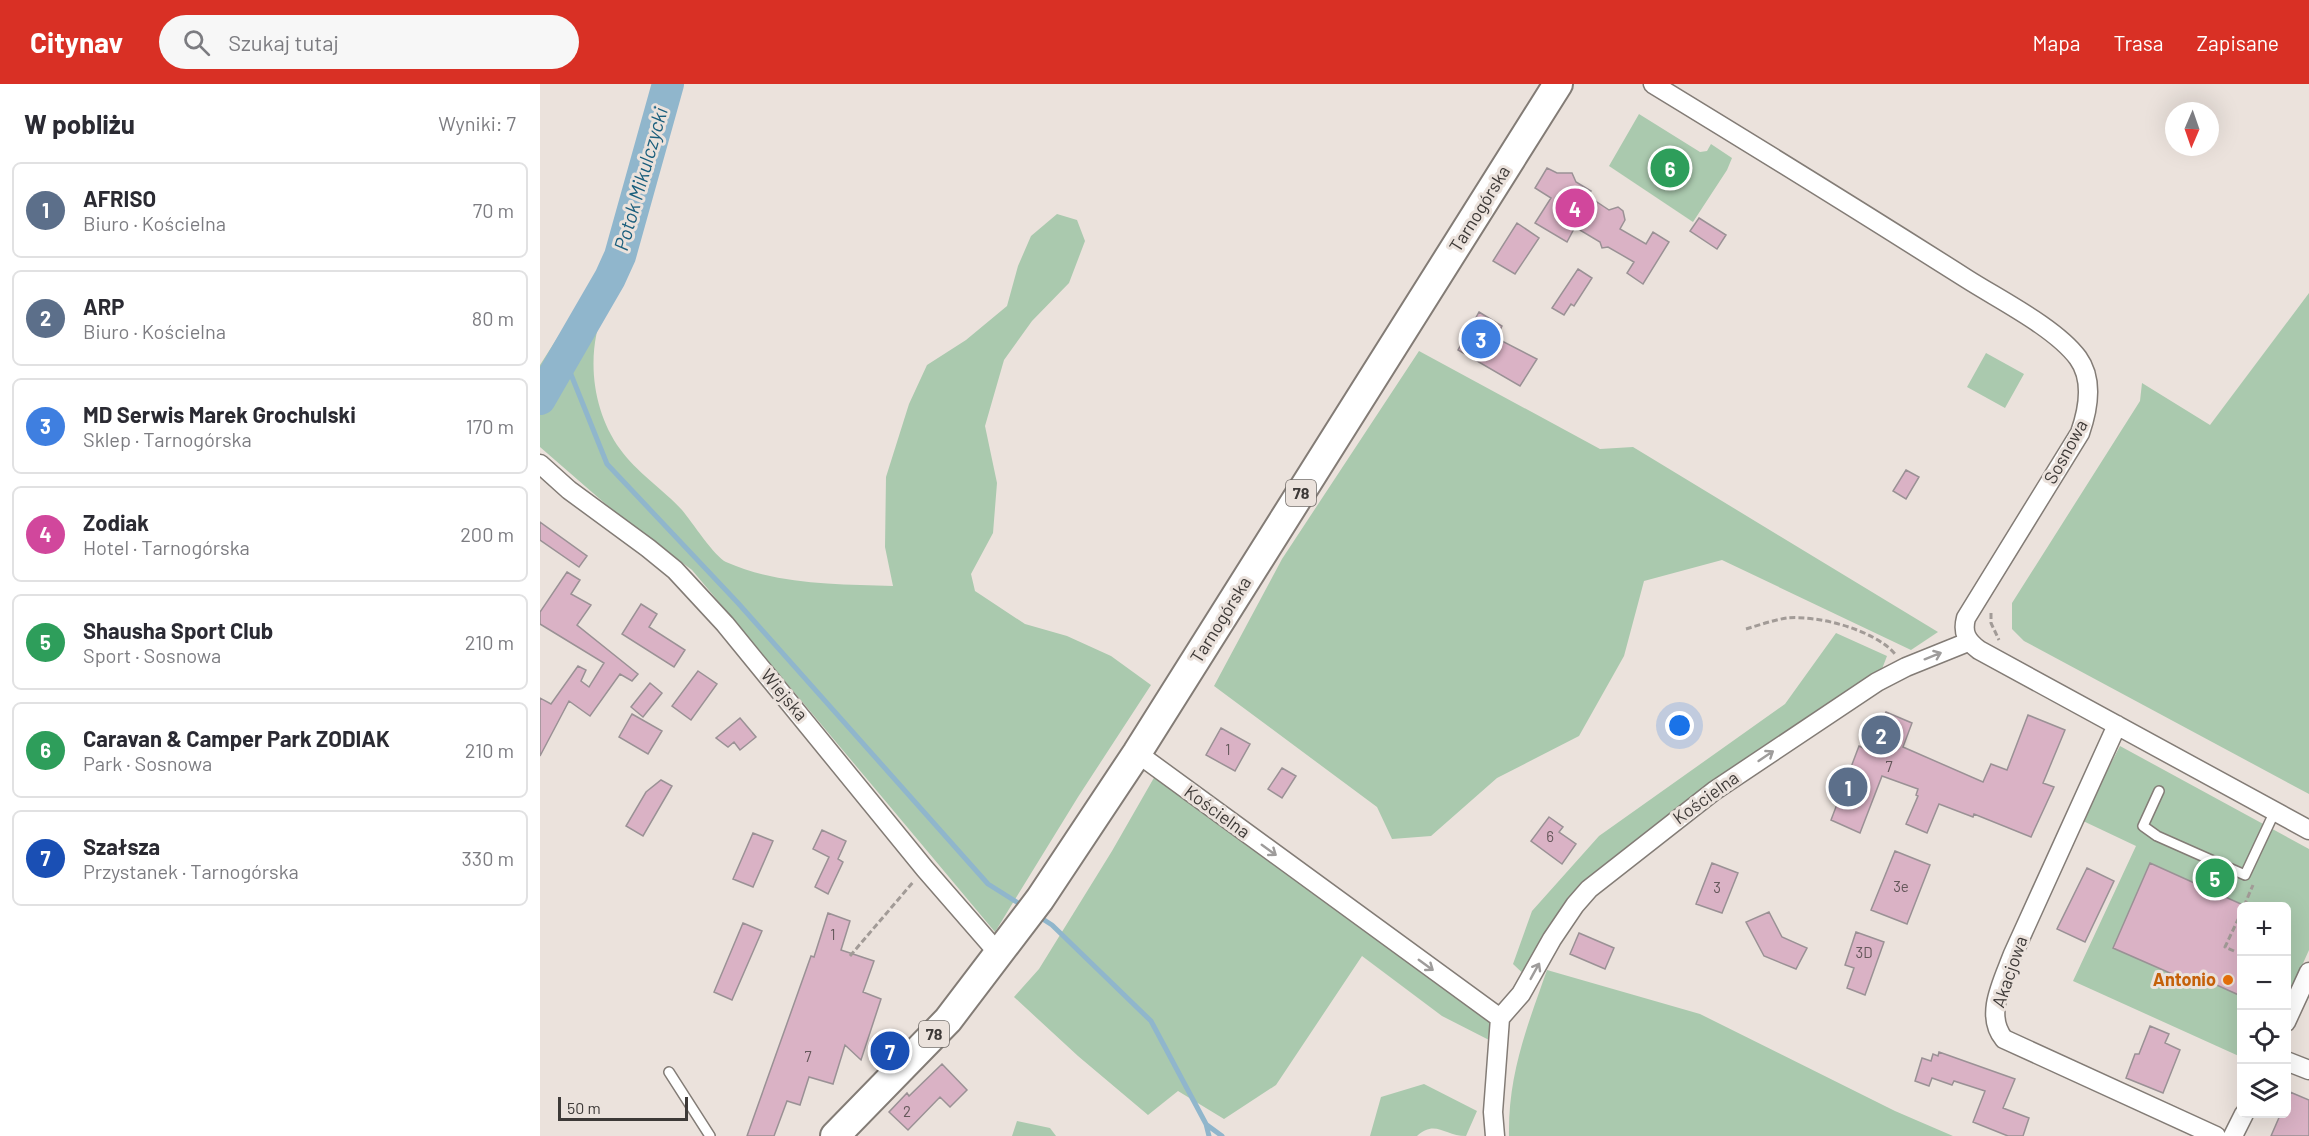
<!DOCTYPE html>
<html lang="pl">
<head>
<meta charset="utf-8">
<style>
	body { margin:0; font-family:Barlow,sans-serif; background:#f7f7f7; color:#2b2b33 }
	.controls { position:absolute; right:18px; bottom:18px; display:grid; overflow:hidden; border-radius:9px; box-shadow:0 6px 24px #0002 }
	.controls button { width:54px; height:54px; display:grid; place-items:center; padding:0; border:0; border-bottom:2px solid #e1e1e2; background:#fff; color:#2b2b33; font:30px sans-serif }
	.compass { position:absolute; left:1625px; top:18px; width:54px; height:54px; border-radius:50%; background:#fff; box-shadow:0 6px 24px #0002; rotate:182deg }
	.scale { position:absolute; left:18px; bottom:15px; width:130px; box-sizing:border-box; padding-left:6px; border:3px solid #3d3937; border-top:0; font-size:16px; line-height:21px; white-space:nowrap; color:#3d3937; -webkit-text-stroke:4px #ebe2dc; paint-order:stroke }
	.you { position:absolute; left:1140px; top:642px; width:21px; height:21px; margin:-15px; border:4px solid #fff; border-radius:50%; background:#1a73e8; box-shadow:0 0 0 9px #1a73e833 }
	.badge { display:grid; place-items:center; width:39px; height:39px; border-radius:50%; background:#d93025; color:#fff; font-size:20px; font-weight:700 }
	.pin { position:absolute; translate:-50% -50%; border:3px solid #fff; box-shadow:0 2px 6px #0006 }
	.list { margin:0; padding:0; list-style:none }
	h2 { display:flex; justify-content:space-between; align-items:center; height:78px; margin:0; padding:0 24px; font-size:26px }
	h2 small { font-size:20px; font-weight:400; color:#7c7c81 }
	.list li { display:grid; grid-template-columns:39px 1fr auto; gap:18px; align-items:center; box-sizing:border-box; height:96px; margin:0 12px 12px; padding:0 12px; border:2px solid #e1e1e2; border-radius:9px }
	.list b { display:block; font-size:22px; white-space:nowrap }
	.list p { margin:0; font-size:20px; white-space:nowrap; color:#7c7c81 }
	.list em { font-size:20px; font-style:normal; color:#7c7c81 }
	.icon { flex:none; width:33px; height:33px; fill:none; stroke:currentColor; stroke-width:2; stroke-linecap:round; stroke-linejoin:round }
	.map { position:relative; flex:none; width:1769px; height:1052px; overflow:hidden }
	header { display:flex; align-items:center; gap:36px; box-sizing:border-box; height:84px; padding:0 30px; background:#d93025; color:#fff }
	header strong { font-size:28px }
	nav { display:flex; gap:33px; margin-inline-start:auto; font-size:21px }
	.search { width:420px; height:54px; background:#f7f7f7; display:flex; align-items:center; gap:15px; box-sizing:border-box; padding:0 21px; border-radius:33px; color:#7c7c81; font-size:22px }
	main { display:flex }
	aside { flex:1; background:#fff }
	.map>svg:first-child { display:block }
</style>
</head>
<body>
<header>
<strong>Citynav</strong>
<div class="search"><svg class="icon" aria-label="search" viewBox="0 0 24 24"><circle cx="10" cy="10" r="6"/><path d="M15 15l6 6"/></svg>Szukaj tutaj</div>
<nav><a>Mapa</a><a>Trasa</a><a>Zapisane</a></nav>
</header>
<main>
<aside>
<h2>W pobliżu<small>Wyniki: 7</small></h2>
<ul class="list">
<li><span class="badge" style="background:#5c6f8a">1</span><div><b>AFRISO</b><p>Biuro · Kościelna</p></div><em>70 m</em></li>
<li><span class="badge" style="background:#5c6f8a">2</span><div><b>ARP</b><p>Biuro · Kościelna</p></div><em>80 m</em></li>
<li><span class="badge" style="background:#3f7fe0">3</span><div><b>MD Serwis Marek Grochulski</b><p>Sklep · Tarnogórska</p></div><em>170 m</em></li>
<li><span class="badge" style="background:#d1479c">4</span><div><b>Zodiak</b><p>Hotel · Tarnogórska</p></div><em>200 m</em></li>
<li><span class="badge" style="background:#2e9e5b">5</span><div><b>Shausha Sport Club</b><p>Sport · Sosnowa</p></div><em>210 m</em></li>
<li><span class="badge" style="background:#2e9e5b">6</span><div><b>Caravan &amp; Camper Park ZODIAK</b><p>Park · Sosnowa</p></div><em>210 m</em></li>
<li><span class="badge" style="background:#1a4fb4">7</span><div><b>Szałsza</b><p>Przystanek · Tarnogórska</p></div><em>330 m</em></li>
</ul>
</aside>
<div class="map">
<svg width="1769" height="1052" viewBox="0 0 1769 1052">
	<rect width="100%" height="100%" fill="#ebe2dc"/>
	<path fill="#aac9ae" d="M114 0H138L84 195C78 204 70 212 66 221 45 266 51 325 80 365 95 387 124 406 142 426 152 438 175 473 186 478 238 501 297 500 353 502L345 463 346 393 369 320 387 281 426 256 467 222 478 182 491 152 517 130 537 136 545 157 529 199 492 237 464 276 445 342 457 399 453 449 431 490 435 507 485 540 527 552 571 572 611 601 538 713 455 848 152 486 76 429 0 363V281L62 184Z
		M1099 30 1160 68 1167 67 1171 60 1192 74 1187 86 1153 138 1069 82Z
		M1769 209V710L1484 557 1472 545V519L1600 317 1602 299 1670 341Z
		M879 267 1060 365 1093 363 1398 548 1371 566 1182 476 1104 497 1084 572 1039 652 957 694 891 752 852 755 837 723 674 602 742 475Z
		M1446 269 1484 290 1465 324 1427 303Z
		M1296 549 1347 572 1337 598 1049 805 990 896 973 880 992 827 1059 752 1245 620Z
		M1580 662 1769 765V866L1747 915 1746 822H1702L1701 973 1533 897 1596 762 1541 736Z
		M615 692 955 935 951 957 902 932 822 872 736 1001 684 1035 638 1007 608 1031 538 972 474 913 499 885 572 767Z
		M1007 886 1160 930 1355 1027 1413 1052H969C968 990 987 943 1007 886Z
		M884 1000 937 1027 926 1052C905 1052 895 1035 877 1052H830L841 1013Z
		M477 1037 510 1044 516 1052H472Z"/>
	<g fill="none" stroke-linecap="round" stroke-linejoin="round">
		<path stroke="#90b6cc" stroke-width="5" d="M24 273 67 380 198 519 448 800 483 822
			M498 832 512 841 611 937 666 1040 669 1052
			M667 1041 682 1052"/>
		<path stroke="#90b6cc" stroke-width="32" d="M0 315 70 194 80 172 128 0"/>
	</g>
	<path fill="#dab2c5" stroke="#9a9195" stroke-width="1.5" d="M1007 84 1017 89H1032L1036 98 1051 107 1048 112 1069 126 1078 123 1083 127 1085 136 1080 145 1106 160 1113 148 1129 158 1103 200 1087 189 1094 178 1068 163 1062 164 1060 158 1035 143 1027 158 995 139 1011 114 995 104Z
		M1159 134 1186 151 1177 165 1150 147Z
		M977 139 999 154 975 190 953 177Z
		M1038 185 1052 194 1034 222 1031 220 1024 231 1012 224Z
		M939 228 962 242 956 254 997 275 980 302 918 266Z
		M1366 386 1379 393 1366 415 1353 407Z
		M0 438 47 472 39 483 0 456Z
		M27 488 40 496 31 510 51 521 37 541 98 590 92 597 80 590 50 632 29 617 0 672V614L11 620 38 582 46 586 41 597 49 603 64 579 0 540V528Z
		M101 520 117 530 109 543 145 566 134 583 82 550Z
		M158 587 177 600 151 636 132 622Z
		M110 599 122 609 103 633 91 623Z
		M1346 628 1372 639 1363 663 1443 698 1451 680 1467 686 1488 631 1525 646 1503 699 1514 703 1491 753 1434 730 1433 733 1399 720 1387 749 1366 740 1378 712 1376 711 1378 705 1342 692 1320 749 1291 736 1319 662 1330 667Z
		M92 630 122 647 108 670 79 653Z
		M200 634 216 653 200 666 194 658 188 663 176 654Z
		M681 644 710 660 695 687 666 671Z
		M742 684 756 692 742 714 728 705Z
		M121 696 132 702 103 752 86 742 106 708Z
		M1009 733 1023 743 1019 748 1036 760 1022 780 991 757Z
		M282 746 306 757 298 775 303 778 288 810 275 803 289 773 273 765Z
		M213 749 233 757 213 803 193 795Z
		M1355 767 1390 781 1367 840 1331 826Z
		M1172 779 1198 789 1182 829 1156 820Z
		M1610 779 1701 820V912L1659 893 1655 900 1573 864Z
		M1547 784 1574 797 1545 858 1517 845Z
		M1229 828 1242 853 1267 864 1256 885 1224 872 1206 838Z
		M288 829 310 837 301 866 334 877 323 908 341 915 321 976 305 961 293 1000 269 993 260 1021 247 1017 234 1052H207L271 872 274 873Z
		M203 839 222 847 192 916 174 908Z
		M1316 848 1344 858 1325 911 1307 904 1314 884 1305 881Z
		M1039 849 1074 864 1065 885 1030 870Z
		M1610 942 1629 950 1625 959 1640 966 1623 1009 1586 994 1595 970H1599Z
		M1399 968 1475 995 1463 1024 1489 1034 1483 1052H1468L1433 1038 1445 1007 1414 997 1412 1001 1392 994 1389 1002 1375 997 1382 974 1391 977 1393 970 1398 972Z
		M402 980 427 1006 410 1023 400 1013 368 1046 349 1028 367 1009 369 1012Z
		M1750 1008 1769 1016V1052H1731L1741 1029H1746V1017Z"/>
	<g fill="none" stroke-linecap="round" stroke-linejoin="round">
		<g stroke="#837c76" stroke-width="12">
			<path id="lane" d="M1619 707 1603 742 1617 752 1705 791 1735 727
				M129 988 170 1052"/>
		</g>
		<g stroke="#837c76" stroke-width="21">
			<path id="street" d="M1113 0C1218 64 1323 129 1427 195 1460 216 1516 244 1538 274 1554 296 1548 326 1540 349L1426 534C1422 549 1427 557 1439 566L1769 746
				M0 380 29 406 108 464 135 486 185 540 385 785 459 870
				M1577 641 1473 870C1463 897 1444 931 1464 955L1676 1052
				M597 669 960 934
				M1746 938 1769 888
				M1746 977 1769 986
				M955 1052 953 1028 960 934 981 910 1012 855 1035 821 1049 805 1174 707 1337 598 1366 583 1428 558
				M1693 1052 1704 1030"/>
		</g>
		<g stroke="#837c76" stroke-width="32">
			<path id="primary" d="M295 1052 408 936 500 815 597 669 1018 0"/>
		</g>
		<path stroke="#a29b97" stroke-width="3" stroke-dasharray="6 3" stroke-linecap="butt" d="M1451 529V539L1459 556
			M1206 545C1219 541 1234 536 1247 534 1278 531 1335 546 1355 570
			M1704 822 1713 801
			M1694 867 1685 863 1702 827
			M310 872 374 797"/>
		<use href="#lane" stroke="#fff" stroke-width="9"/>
		<use href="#street" stroke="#fff" stroke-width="18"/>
		<use href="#primary" stroke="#fff" stroke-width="28"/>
	</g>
	<defs><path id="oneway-shaft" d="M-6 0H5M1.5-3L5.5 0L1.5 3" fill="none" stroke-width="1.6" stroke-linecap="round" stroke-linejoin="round" transform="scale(1.5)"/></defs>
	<g stroke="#9e9c9b">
		<use href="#oneway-shaft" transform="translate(1393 572) rotate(-22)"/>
		<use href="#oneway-shaft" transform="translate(1226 672) rotate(-34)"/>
		<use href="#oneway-shaft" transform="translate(729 766) rotate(36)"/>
		<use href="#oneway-shaft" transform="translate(886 881) rotate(36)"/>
		<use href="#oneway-shaft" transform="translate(995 887) rotate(-61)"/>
	</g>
	<circle fill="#e8710a" stroke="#ebe2dc" stroke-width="2" cx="1688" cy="896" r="6"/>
	<g text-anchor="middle" stroke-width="6" stroke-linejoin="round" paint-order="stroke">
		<g font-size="15" fill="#64575a">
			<text x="688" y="671">1</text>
			<text x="1349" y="688">7</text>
			<text x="1010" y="758">6</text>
			<text x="1361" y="808">3e</text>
			<text x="1177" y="809">3</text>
			<text x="293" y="856">1</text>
			<text x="1324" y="874">3D</text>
			<text x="268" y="978">7</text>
			<text x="367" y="1033">2</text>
		</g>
		<g fill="#ebe2dc" stroke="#716c68" stroke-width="1.5">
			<rect x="746" y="396" width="30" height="26" rx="4.5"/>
			<rect x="379" y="937" width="30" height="26" rx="4.5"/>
		</g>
		<g font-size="16" font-weight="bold" fill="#3d3937">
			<text x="761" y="415">78</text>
			<text x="394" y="956">78</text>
		</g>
		<g font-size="18" fill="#3d3937" stroke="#ebe2dc">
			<text transform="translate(940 125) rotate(-58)" y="6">Tarnogórska</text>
			<text transform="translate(1526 368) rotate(-61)" y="6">Sosnowa</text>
			<text transform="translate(681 536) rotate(-58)" y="6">Tarnogórska</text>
			<text transform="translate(244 611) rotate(50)" y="6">Wiejska</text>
			<text transform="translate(1166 714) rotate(-36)" y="6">Kościelna</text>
			<text transform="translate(677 728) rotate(36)" y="6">Kościelna</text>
			<text transform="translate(1470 888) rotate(-71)" y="6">Akacjowa</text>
		</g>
		<g font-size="18" font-weight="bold" fill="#c56008" stroke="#ebe2dc" text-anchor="end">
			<text x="1676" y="902">Antonio</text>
		</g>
		<g font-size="20" font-style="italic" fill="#1a5e7c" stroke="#ebe2dc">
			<text transform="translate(101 95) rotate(-74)" y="7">Potok Mikulczycki</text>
		</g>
	</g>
</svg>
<div class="controls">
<button>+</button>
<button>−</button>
<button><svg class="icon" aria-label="locate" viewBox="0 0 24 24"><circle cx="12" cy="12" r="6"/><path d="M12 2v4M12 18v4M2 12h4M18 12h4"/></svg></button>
<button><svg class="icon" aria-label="layers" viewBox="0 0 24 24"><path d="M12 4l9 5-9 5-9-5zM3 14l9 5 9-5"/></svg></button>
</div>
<svg class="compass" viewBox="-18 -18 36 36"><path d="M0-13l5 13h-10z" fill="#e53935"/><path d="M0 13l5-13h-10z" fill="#7c7c81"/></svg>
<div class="scale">50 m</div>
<div class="you"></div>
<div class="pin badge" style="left:1308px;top:703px;background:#5c6f8a">1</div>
<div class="pin badge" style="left:1341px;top:651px;background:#5c6f8a">2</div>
<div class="pin badge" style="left:941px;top:255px;background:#3f7fe0">3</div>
<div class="pin badge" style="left:1035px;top:124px;background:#d1479c">4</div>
<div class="pin badge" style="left:1675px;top:794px;background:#2e9e5b">5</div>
<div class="pin badge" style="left:1130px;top:84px;background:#2e9e5b">6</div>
<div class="pin badge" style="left:350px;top:967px;background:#1a4fb4">7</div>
</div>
</main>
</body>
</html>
